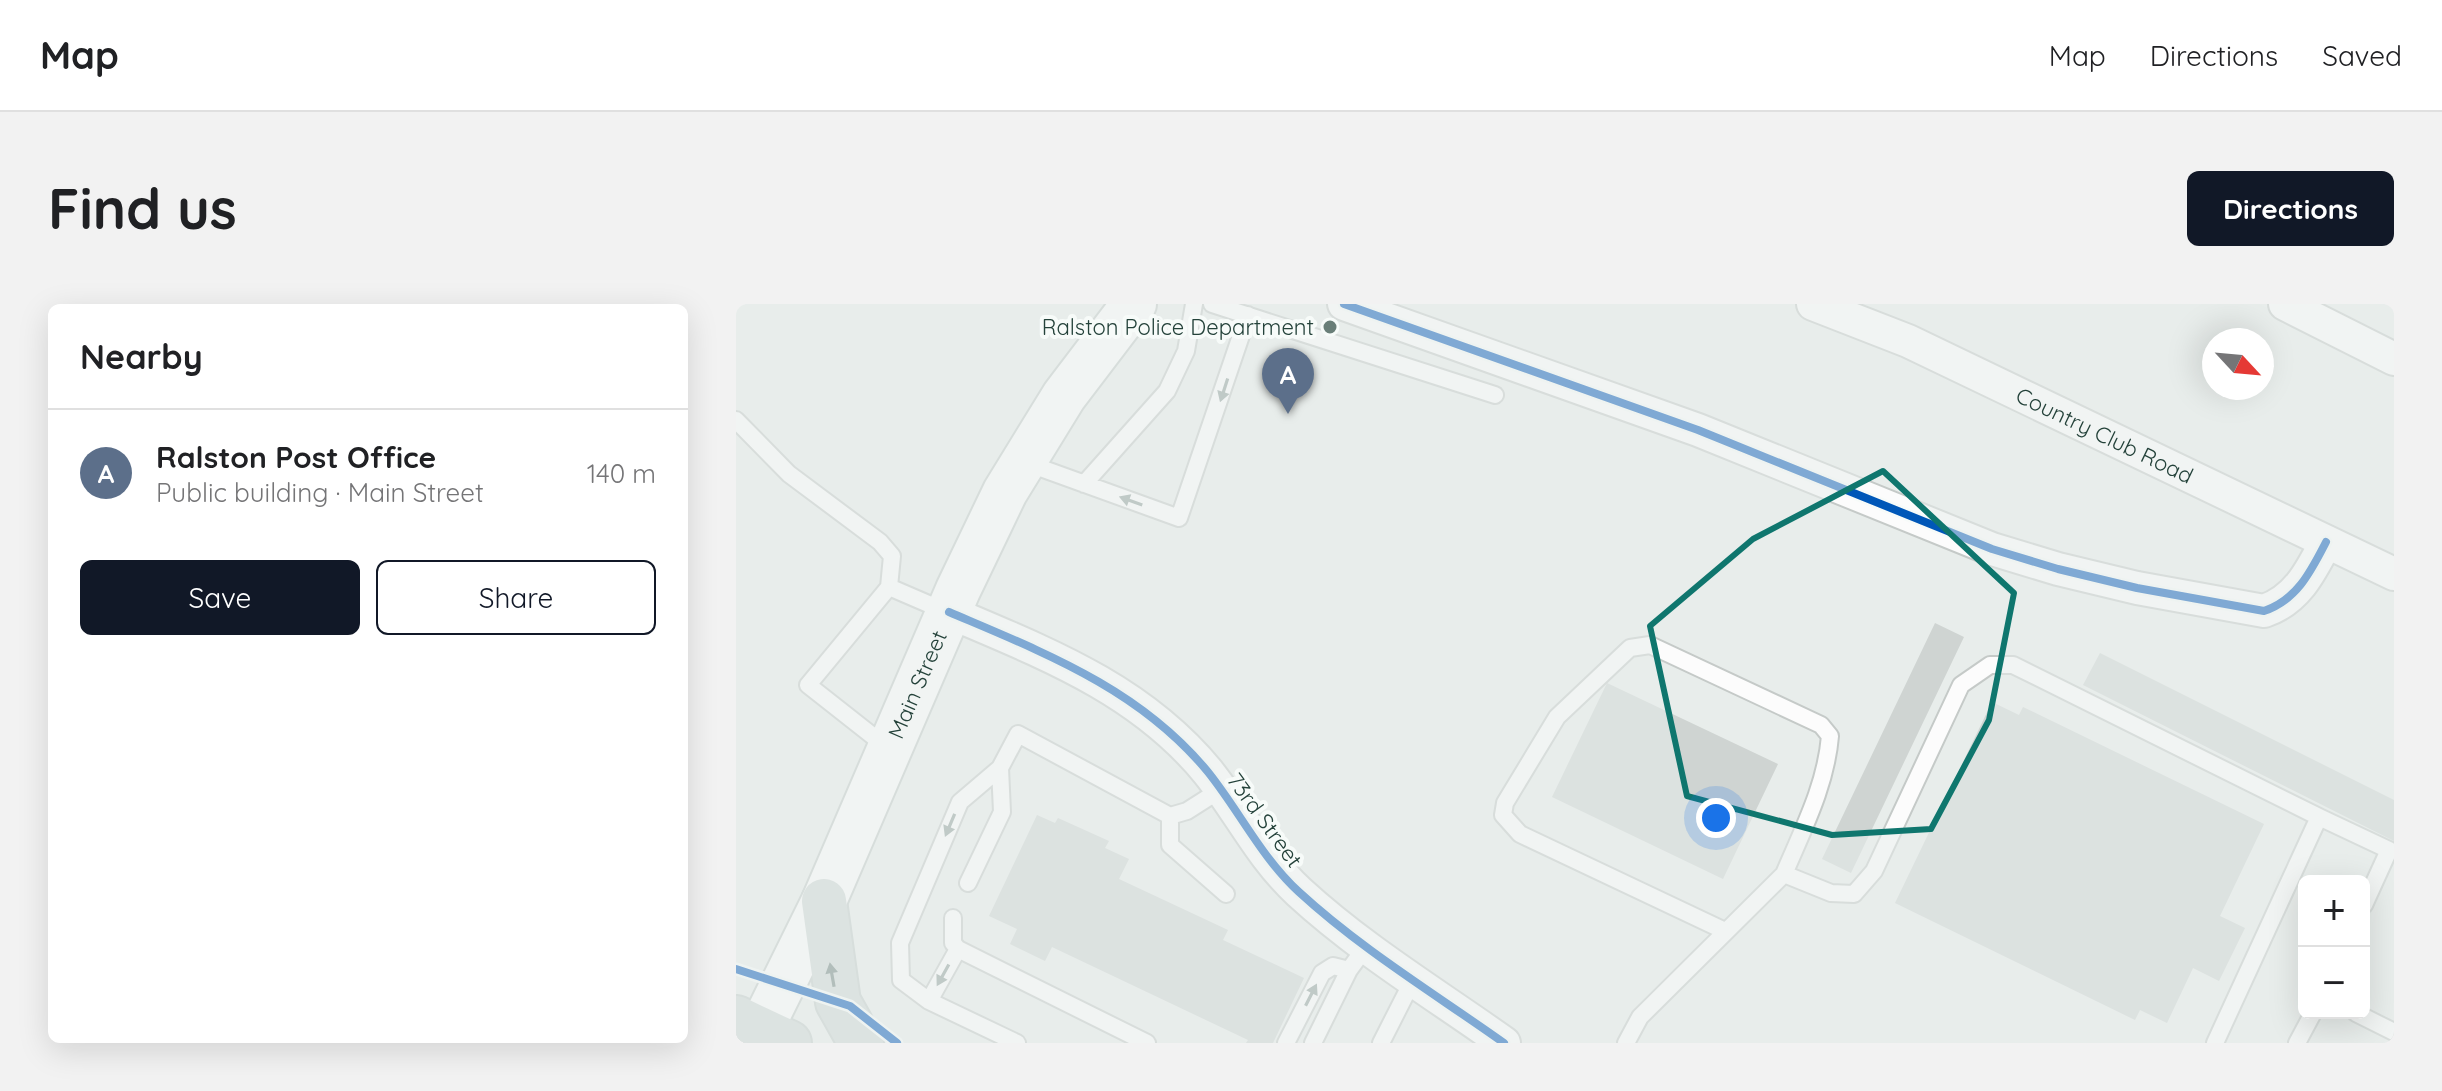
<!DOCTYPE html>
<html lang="en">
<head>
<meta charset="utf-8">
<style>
	body { margin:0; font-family:Quicksand,sans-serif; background:#f2f2f2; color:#202124 }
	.controls { position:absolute; right:24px; bottom:24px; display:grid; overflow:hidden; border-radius:12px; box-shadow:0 8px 32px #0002 }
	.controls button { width:72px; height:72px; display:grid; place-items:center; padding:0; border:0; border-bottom:2px solid #e0e0e0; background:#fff; color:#202124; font:40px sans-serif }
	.compass { position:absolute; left:1466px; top:24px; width:72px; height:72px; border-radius:50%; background:#fff; box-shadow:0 8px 32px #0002; rotate:116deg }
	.you { position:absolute; left:980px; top:514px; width:28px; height:28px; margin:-20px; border:6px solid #fff; border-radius:50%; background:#1a73e8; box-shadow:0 0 0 12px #1a73e833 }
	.badge { display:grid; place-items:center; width:52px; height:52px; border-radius:50%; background:#111827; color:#fff; font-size:26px; font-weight:700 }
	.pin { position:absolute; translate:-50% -66px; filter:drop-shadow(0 2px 4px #0008) }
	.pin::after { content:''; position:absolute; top:42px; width:28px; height:24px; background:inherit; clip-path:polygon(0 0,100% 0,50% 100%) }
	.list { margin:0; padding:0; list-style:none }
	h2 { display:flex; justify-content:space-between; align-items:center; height:104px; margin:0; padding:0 32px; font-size:34px }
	h2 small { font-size:26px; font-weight:400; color:#757577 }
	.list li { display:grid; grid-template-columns:52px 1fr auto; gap:24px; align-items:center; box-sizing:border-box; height:128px; padding:0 32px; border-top:2px solid #e0e0e0 }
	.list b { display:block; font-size:30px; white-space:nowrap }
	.list p { margin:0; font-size:26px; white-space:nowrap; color:#757577 }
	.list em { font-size:26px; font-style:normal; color:#757577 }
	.actions { display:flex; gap:16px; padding:24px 32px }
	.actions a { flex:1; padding:18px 0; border:2px solid #111827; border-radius:12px; text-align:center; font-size:28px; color:#111827 }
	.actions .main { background:#111827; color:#fff }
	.map { position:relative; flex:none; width:1658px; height:739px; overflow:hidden; border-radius:12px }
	header { display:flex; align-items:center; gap:48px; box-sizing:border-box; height:112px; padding:0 40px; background:#fff; border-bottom:2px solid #e0e0e0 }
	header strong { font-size:38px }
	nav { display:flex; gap:44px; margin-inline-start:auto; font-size:28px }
	.intro { display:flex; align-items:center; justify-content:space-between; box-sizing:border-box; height:192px; padding:0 48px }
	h1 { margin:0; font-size:56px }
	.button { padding:20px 36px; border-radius:12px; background:#111827; color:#fff; font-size:28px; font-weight:700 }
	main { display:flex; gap:48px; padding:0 48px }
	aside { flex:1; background:#fff; border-radius:12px; box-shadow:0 8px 32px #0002 }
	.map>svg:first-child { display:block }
</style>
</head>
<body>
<header>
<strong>Map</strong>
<nav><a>Map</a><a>Directions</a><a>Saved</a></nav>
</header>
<div class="intro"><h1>Find us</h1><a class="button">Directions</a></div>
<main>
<aside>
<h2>Nearby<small></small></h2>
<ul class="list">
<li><span class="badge" style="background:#5c6f8a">A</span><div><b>Ralston Post Office</b><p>Public building · Main Street</p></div><em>140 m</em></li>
</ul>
<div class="actions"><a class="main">Save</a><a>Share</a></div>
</aside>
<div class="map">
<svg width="1658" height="739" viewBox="0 0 1658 739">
	<rect width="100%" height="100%" fill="#e8edeb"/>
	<path fill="#cfd4d2" d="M1199 319 1228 333 1115 569 1086 555Z
		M1364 349 1658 496V537L1347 381Z
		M871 379 1042 460 987 575 816 493Z
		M1256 398 1283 411 1287 403 1528 520 1484 612 1509 624 1483 677 1457 664 1431 719 1404 706 1399 716 1159 599Z
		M301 511 319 519 322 514 373 537 369 544 393 555 383 575 492 626 487 636 568 674 537 739H510L512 736 316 643 309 657 274 640 281 625 253 612Z"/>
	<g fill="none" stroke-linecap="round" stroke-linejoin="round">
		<g stroke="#c5cac8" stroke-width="20">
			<path id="service" d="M476 0 759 91
				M0 116 53 170 144 238 156 252 153 283
				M288 158 443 214 512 11
				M348 180 431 87 450 47 458 0
				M152 444 72 381 153 283 211 308
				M434 512V541L490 590
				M1583 513 1653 546 1628 601
				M232 579 266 508 264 464
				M217 614V639L222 645 411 739
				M989 627 784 530 767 511 769 499 821 413 894 344 914 341 1085 421 1094 432C1090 481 1067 525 1048 570
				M193 697 222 645
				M1620 709 1658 728
				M281 739 193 697 165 676 164 639 224 498 264 464 282 430 434 512 451 507 484 486
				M550 739 586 669 597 662 613 666
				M577 739 613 666 629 644
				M645 739 678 674
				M890 739 904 713 1048 570 1095 589 1118 590 1138 567 1225 381 1254 361H1277L1583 513 1479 739
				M1561 739 1577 709"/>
		</g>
		<g stroke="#c5cac8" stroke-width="36">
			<g id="minor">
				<path d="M608 0 962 126 1256 245 1322 265 1401 284 1528 307C1561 296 1575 267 1590 238"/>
				<path id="s1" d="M1077 0 1172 37 1658 270"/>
				<path d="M1549 0 1658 55"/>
				<path d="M213 308C309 349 404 385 472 468 504 508 525 553 563 588 625 645 699 690 768 739"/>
			</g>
		</g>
		<g stroke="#c3cbc8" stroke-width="48">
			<g id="secondary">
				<path id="s2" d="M18 739 88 597 222 286 269 188 328 92 398 0"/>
			</g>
		</g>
		<g stroke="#c3ccc9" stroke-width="48">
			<path id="primary" d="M88 597 102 698 125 739
				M0 714 53 739"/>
		</g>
		<use href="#service" stroke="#fcfcfc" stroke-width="16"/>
		<use href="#minor" stroke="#fcfcfc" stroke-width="32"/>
		<use href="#secondary" stroke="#fcfcfc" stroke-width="44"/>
		<use href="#primary" stroke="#cfd7d5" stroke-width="44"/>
		<g stroke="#f7fbf9" stroke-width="13">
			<path id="cycleway" d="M608 0 962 126 1256 245 1322 265 1401 284 1528 307C1561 296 1575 267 1590 238
				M213 308C309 349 404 385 472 468 504 508 525 553 563 588 625 645 699 690 768 739
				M0 665 114 702 161 739"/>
		</g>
		<use href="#cycleway" stroke="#0057b8" stroke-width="8"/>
	</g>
	<defs><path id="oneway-solid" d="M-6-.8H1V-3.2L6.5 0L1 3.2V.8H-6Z" transform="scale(2)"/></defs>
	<g fill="#909f9b">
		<use href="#oneway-solid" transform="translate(488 86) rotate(108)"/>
		<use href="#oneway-solid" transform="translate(395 197) rotate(-160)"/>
		<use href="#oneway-solid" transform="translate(214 521) rotate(113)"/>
		<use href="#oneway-solid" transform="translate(207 671) rotate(119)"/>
		<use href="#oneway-solid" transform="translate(575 691) rotate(-63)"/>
	</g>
	<use fill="#718580" href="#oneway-solid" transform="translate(96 671) rotate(-100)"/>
	<path d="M0 0H1658V739H0ZM1147 167 1278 289 1253 416 1195 525 1096 531 951 492 914 322 1017 235Z" fill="#e8edeb" fill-opacity=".55" fill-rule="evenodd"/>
	<path fill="none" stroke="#0f766e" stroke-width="6" stroke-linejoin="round" d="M1147 167 1278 289 1253 416 1195 525 1096 531 951 492 914 322 1017 235Z"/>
	<circle fill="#697e78" stroke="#f7fbf9" stroke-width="3" cx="594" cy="23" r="8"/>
	<g text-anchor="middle" stroke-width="8" stroke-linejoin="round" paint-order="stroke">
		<g font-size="22" fill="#24423a" stroke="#f7fbf9" text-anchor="end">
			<text x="578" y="31">Ralston Police Department</text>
		</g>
		<g font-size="22" fill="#24423a" stroke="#f7fbf9">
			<text dy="8" stroke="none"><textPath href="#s1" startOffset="320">Country Club Road</textPath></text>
			<text dy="8" stroke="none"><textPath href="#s2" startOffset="394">Main Street</textPath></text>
			<text transform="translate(529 516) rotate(54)" y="8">73rd Street</text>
		</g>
	</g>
</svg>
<div class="controls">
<button>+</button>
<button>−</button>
</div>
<svg class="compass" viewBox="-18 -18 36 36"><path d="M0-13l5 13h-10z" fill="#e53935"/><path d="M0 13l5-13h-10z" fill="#757577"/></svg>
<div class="you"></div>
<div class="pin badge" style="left:552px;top:110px;background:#5c6f8a">A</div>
</div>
</main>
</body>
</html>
